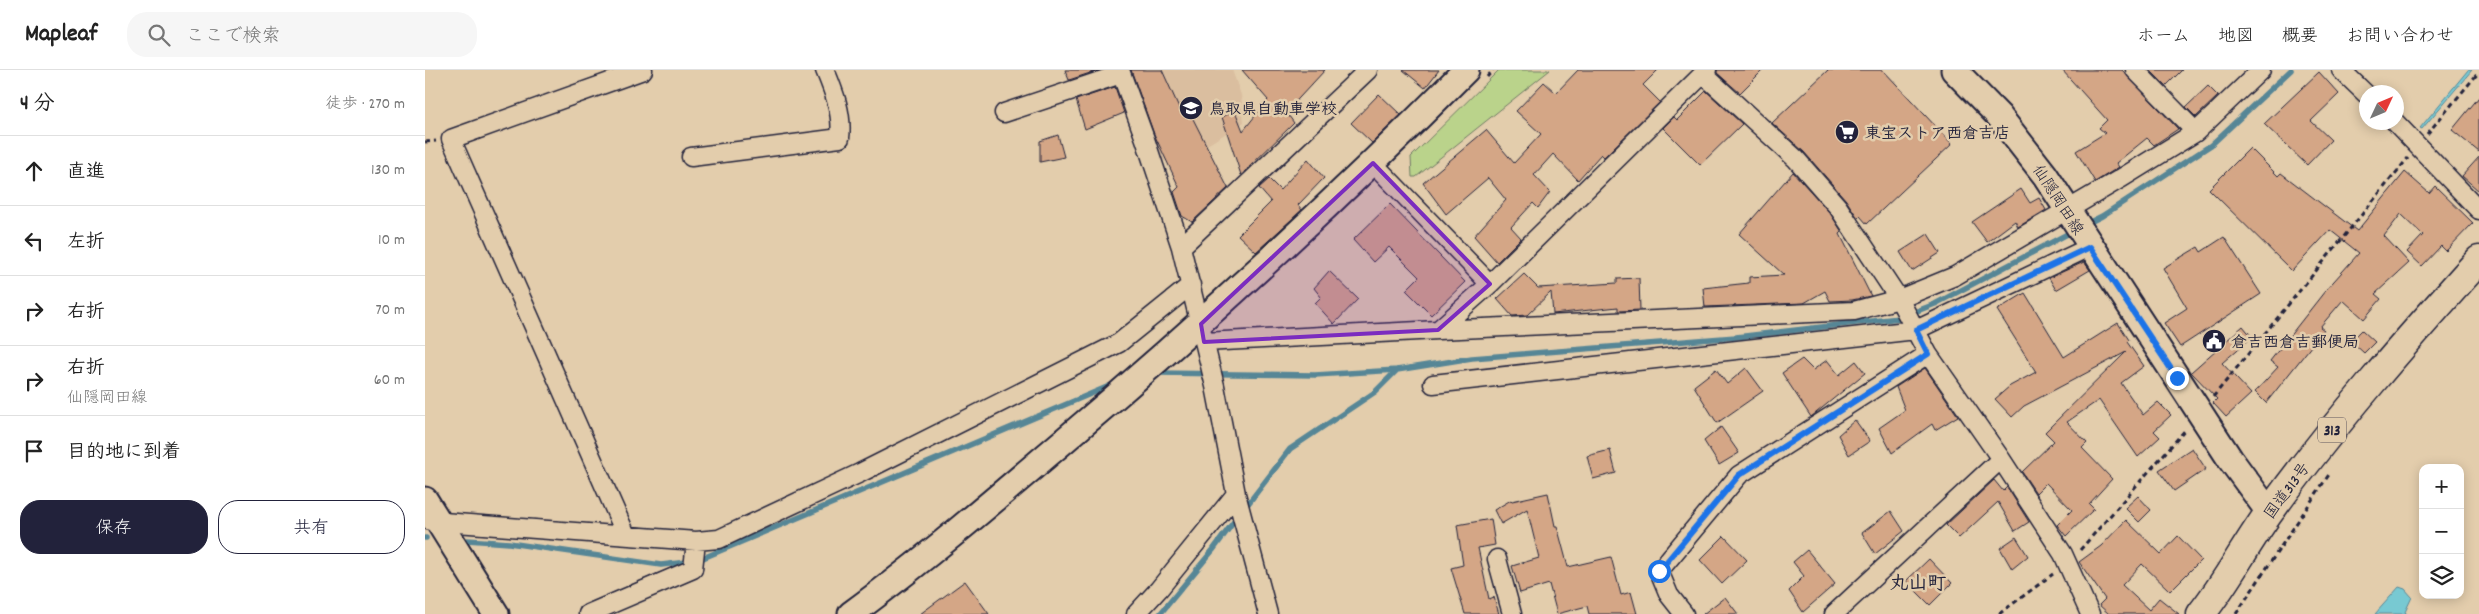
<!DOCTYPE html>
<html lang="ja">
<head>
<meta charset="utf-8">
<style>
	body { margin:0; font-family:Dekko,"Klee One",sans-serif; background:#f6f6f6; color:#222 }
	.controls { position:absolute; right:15px; bottom:15px; display:grid; overflow:hidden; border-radius:10px; box-shadow:0 2px 12px #0003 }
	.controls button { width:45px; height:45px; display:grid; place-items:center; padding:0; border:0; border-bottom:1px solid #e0e0e0; background:#fff; color:#222; font:25px sans-serif }
	.compass { position:absolute; left:1934px; top:15px; width:45px; height:45px; border-radius:50%; background:#fff; box-shadow:0 2px 12px #0003; rotate:46deg }
	.stop { position:absolute; width:15px; height:15px; margin:-11px; border:4px solid #1a73e8; border-radius:50%; background:#fff }
	.stop.end { background:#1a73e8; border-color:#fff; box-shadow:0 1px 5px #0008 }
	.list { margin:0; padding:0; list-style:none }
	h2 { display:flex; justify-content:space-between; align-items:center; height:65px; margin:0; padding:0 20px; font-size:21px }
	h2 small { font-size:16px; font-weight:400; color:#767676 }
	.list li { display:grid; grid-template-columns:32px 1fr auto; gap:15px; align-items:center; box-sizing:border-box; height:70px; padding:0 20px; border-top:1px solid #e0e0e0 }
	.list b { display:block; font-size:19px; white-space:nowrap }
	.list p { margin:0; font-size:16px; white-space:nowrap; color:#767676 }
	.list em { font-size:16px; font-style:normal; color:#767676 }
	.actions { display:flex; gap:10px; padding:15px 20px }
	.actions a { flex:1; padding:11px 0; border:1px solid #22223b; border-radius:20px; text-align:center; font-size:18px; color:#22223b }
	.actions .main { background:#22223b; color:#fff }
	.icon { flex:none; width:28px; height:28px; fill:none; stroke:currentColor; stroke-width:2; stroke-linecap:round; stroke-linejoin:round }
	.map { position:relative; flex:none; width:2054px; height:544px; overflow:hidden }
	header { display:flex; align-items:center; gap:30px; box-sizing:border-box; height:70px; padding:0 25px; background:#fff; border-bottom:1px solid #e0e0e0 }
	header strong { font-size:24px }
	nav { display:flex; gap:28px; margin-inline-start:auto; font-size:18px }
	.search { width:350px; height:45px; background:#f6f6f6; display:flex; align-items:center; gap:12px; box-sizing:border-box; padding:0 18px; border-radius:20px; color:#767676; font-size:19px }
	main { display:flex }
	aside { flex:1; background:#fff }
	.map>svg:first-child { display:block }
</style>
</head>
<body>
<header>
<strong>Mapleaf</strong>
<div class="search"><svg class="icon" aria-label="search" viewBox="0 0 24 24"><circle cx="10" cy="10" r="6"/><path d="M15 15l6 6"/></svg>ここで検索</div>
<nav><a>ホーム</a><a>地図</a><a>概要</a><a>お問い合わせ</a></nav>
</header>
<main>
<aside>
<h2>4 分<small>徒歩 · 270 m</small></h2>
<ul class="list">
<li><svg class="icon" aria-label="ahead" viewBox="0 0 24 24"><path d="M12 20V5M6 11l6-6 6 6"/></svg><div><b>直進</b></div><em>130 m</em></li>
<li><svg class="icon" aria-label="left" viewBox="0 0 24 24"><path d="M17 20v-9H6M10 6l-5 5 5 5"/></svg><div><b>左折</b></div><em>10 m</em></li>
<li><svg class="icon" aria-label="right" viewBox="0 0 24 24"><path d="M7 20v-9h11M14 6l5 5-5 5"/></svg><div><b>右折</b></div><em>70 m</em></li>
<li><svg class="icon" aria-label="right" viewBox="0 0 24 24"><path d="M7 20v-9h11M14 6l5 5-5 5"/></svg><div><b>右折</b><p>仙隠岡田線</p></div><em>60 m</em></li>
<li><svg class="icon" aria-label="arrive" viewBox="0 0 24 24"><path d="M6 21V4h12l-3 4 3 4H6"/></svg><div><b>目的地に到着</b></div></li>
</ul>
<div class="actions"><a class="main">保存</a><a>共有</a></div>
</aside>
<div class="map">
<svg width="2054" height="544" viewBox="0 0 2054 544">
	<rect width="100%" height="100%" fill="#e3cdac"/>
	<filter id="ink" filterUnits="userSpaceOnUse"><feTurbulence type="fractalNoise" baseFrequency=".02" numOctaves="2"/><feDisplacementMap in="SourceGraphic" scale="10" xChannelSelector="R" yChannelSelector="G"/><feConvolveMatrix kernelMatrix="1 2 1 2 8 2 1 2 1" color-interpolation-filters="sRGB"/></filter>
	<g filter="url(#ink)">
		<path fill="#dabe9f" d="M698 0H807L816 25 819 52 763 87 733 92Z"/>
		<path fill="#bad38b" stroke="#6e7a63" d="M1074 0H1125L991 107H987L986 87Z"/>
		<path fill="#78c9d2" stroke="#568696" d="M2043 0H2047L1997 59 1995 58Z
			M1974 517 1980 519 1987 527 1980 542 1982 544H1950Z"/>
		<g fill="none" stroke-linecap="round" stroke-linejoin="round">
			<path stroke="#568696" stroke-width="5.5" d="M1659 155 1677 146 1786 75 1866 0
				M729 303 890 305 972 300 1047 288 1311 267 1474 248 1510 234 1648 161
				M819 439 865 379 950 322 972 300
				M0 468H1
				M42 470 84 473 236 495 271 491 689 314
				M735 544 788 480 813 446"/>
		</g>
		<path fill="#d4a686" stroke="#22223b" d="M640 0H674L644 10Z
			M706 0H737L756 42 763 39 803 118 767 152 757 146 749 122 754 117 729 64Z
			M817 0H900L861 42 869 53 816 105 797 47 810 41 818 61 843 30Z
			M978 0H1014L1000 18Z
			M1153 0H1233L1218 15 1235 32 1179 87 1176 84 1153 110 1128 84 1109 105 1125 122 1113 138 1108 133 1086 157 1096 168 1072 192 1049 166 1081 130 1063 108 1021 144 998 113 1061 60 1089 93 1116 64 1091 41 1119 12 1131 23Z
			M1292 0H1338L1315 23 1292 3Z
			M1403 0H1458L1527 74 1442 154 1435 146 1433 148 1421 130 1379 82 1347 53Z
			M1637 0H1697L1753 59 1729 75 1722 68 1691 93 1694 97 1670 112 1651 81 1680 63 1674 58 1682 50Z
			M1725 0H1757L1741 16Z
			M1894 2 1914 24 1886 51 1906 70 1882 95 1839 54Z
			M1783 16 1793 26 1771 47 1761 37Z
			M690 17 699 43 660 59 651 30Z
			M1281 21 1317 54 1275 95 1238 58 1249 47 1252 50Z
			M954 24 976 45 947 73 926 53Z
			M2054 27V82L2027 60Z
			M633 65 639 87 615 92V71Z
			M1825 78 1853 106 1856 103 1932 161 1980 102 2004 123 2010 116 2048 153 2021 181 2016 176 1997 196 1982 182 1998 165 1976 144 1959 166 1984 193 1950 224 1956 229 1939 249 1918 230 1895 257 1899 260 1841 333 1830 322 1853 297 1845 291 1900 221 1934 183 1905 160 1867 201 1784 119Z
			M2054 87V121L2037 106Z
			M883 89 899 108 873 135 877 140 831 182 813 165 846 132 834 118 844 109 855 120Z
			M1368 102 1405 143 1417 162 1415 164 1446 226 1427 230 1405 231 1400 221 1379 233 1280 237 1278 218 1324 213V207L1359 205 1314 164Z
			M1596 119 1605 133 1614 128 1621 140 1593 157 1590 151 1562 172 1547 152Z
			M965 134 1040 212 1006 245 981 220 994 207 964 177 948 192 928 170Z
			M1503 164 1515 183 1487 201 1475 182Z
			M1799 167 1836 224 1755 277 1739 253 1762 238 1738 198 1773 177 1776 182Z
			M1659 192 1665 200 1631 220 1624 208Z
			M904 201 933 229 909 254 890 233 896 227 889 218Z
			M1099 204 1113 218 1192 213V209L1214 208 1215 240 1193 241V237L1128 244 1126 222 1102 245 1087 246 1072 229Z
			M1600 223 1639 287 1693 253 1704 270 1702 272 1719 296 1696 313 1718 345 1733 332 1746 345 1729 361 1735 367 1713 387 1674 330 1642 352 1662 373 1657 378 1687 409 1664 434 1669 439 1641 466 1632 455 1647 440 1621 413 1611 423 1597 402 1629 371 1620 362 1701 282 1599 336 1587 347 1570 329 1585 316 1611 302 1572 240Z
			M1818 256 1827 267 1797 293 1826 324 1801 347 1788 333 1792 329 1766 302Z
			M1937 260 1950 272 1939 283 1926 271Z
			M1377 289 1388 300 1402 290 1414 305 1431 291 1440 303 1386 347 1357 303Z
			M1321 298 1338 321 1292 353 1269 316 1291 299 1302 314Z
			M1500 298 1533 346 1510 360 1507 354 1467 383 1454 358 1480 340 1471 317Z
			M1430 350 1445 371 1424 385 1413 365Z
			M1296 357 1314 383 1294 395 1279 371Z
			M1767 378 1781 399 1749 421 1734 400Z
			M1185 380 1191 403 1168 409 1162 386Z
			M1569 410 1578 421 1582 417 1604 452 1590 461 1573 432 1534 468 1521 455Z
			M1123 423 1130 456H1132L1143 497 1186 487 1196 525 1206 522 1212 544H1164L1162 536 1132 544 1124 514 1095 523 1087 496 1114 488 1102 439 1076 454 1069 440 1086 430 1087 431Z
			M1713 426 1726 440 1714 452 1700 438Z
			M1466 441 1479 461 1450 484 1437 463Z
			M1066 449 1070 475 1053 478 1064 529 1069 527 1074 544H1040L1026 498 1038 495 1032 455Z
			M1701 450 1736 484 1753 466 1776 490 1745 521 1717 494 1697 515 1724 540 1734 528 1754 544H1684L1674 535 1680 529 1654 492 1676 476Z
			M1299 466 1322 490 1297 514 1275 490Z
			M1591 467 1603 486 1587 499 1575 478Z
			M1382 480 1410 514 1378 542 1364 521 1379 506 1368 492Z
			M1504 489 1527 513 1505 535 1481 511Z
			M540 511 564 544H495Z
			M1300 527 1313 544H1278Z"/>
		<g fill="none" stroke-linecap="round" stroke-linejoin="round">
			<g stroke="#22223b" stroke-width="21">
				<path id="street" d="M695 0 720 69 756 177 790 316 811 424 843 544
					M1710 0 1771 62
					M1916 0 1942 25
					M1278 4 1371 89 1413 137 1474 229 1503 284 1576 389 1638 484 1665 544
					M579 43 696 4
					M1970 52 2054 140
					M266 87 415 68C418 44 409 22 400 0
					M948 93 1065 214
					M756 177 943 0
					M1013 260 1429 241 1474 229 1530 206 1695 109 1771 62 1836 0
					M779 272 1013 260 1065 214 1282 0
					M1008 314 1491 260 1665 177
					M5 451 271 471 294 469 435 403 694 273 766 215
					M201 465 26 69 218 0
					M1072 489 1087 544
					M163 544 268 499 271 471
					M711 544 734 519 811 424
					M1259 544 1244 525 1234 501 1314 405 1503 284
					M1409 544 1576 389"/>
			</g>
			<g stroke="#22223b" stroke-width="29">
				<path id="secondary" d="M1529 0 1574 46 1620 105 1805 389 1844 442
					M0 430 71 544
					M426 544C498 491 566 433 634 375 775 256 911 131 1041 0"/>
			</g>
			<g stroke="#22223b" stroke-width="31">
				<path id="highway" d="M1776 544C1802 512 1821 474 1846 440 1910 352 1981 271 2054 190"/>
			</g>
			<path stroke="#22223b" stroke-width="3" stroke-dasharray="5 4" stroke-linecap="butt" d="M1062 7 1068 0
				M2002 64 2054 2
				M0 72 11 71
				M1788 327 1983 88
				M1655 480 1761 359
				M1574 544 1628 504
				M1811 544 1905 403"/>
			<use href="#street" stroke="#e3cdac" stroke-width="18"/>
			<use href="#secondary" stroke="#e3cdac" stroke-width="25"/>
			<use href="#highway" stroke="#e3cdac" stroke-width="28"/>
		</g>
	</g>
	<g fill="none" stroke-linecap="round" stroke-linejoin="round" filter="url(#ink)">
		<path stroke="#1a73e8" stroke-width="6" d="M1234 501 1314 405 1503 284 1491 260 1665 177 1752 308"/>
	</g>
	<path fill="#7b2cbf" fill-opacity="0.2" stroke="#7b2cbf" stroke-width="4" stroke-linejoin="round" d="M948 93 1065 214 1013 260 779 272 776 254Z"/>
	<defs>
		<g id="school-disc" transform="scale(1.25)"><circle r="9.5" fill="#22223b" stroke="#e3cdac"/><path d="M0-5L7-2L0 1L-7-2ZM-4 1L0 2.5L4 1V4Q0 6-4 4Z" fill="#fff"/></g>
		<g id="supermarket-disc" transform="scale(1.25)"><circle r="9.5" fill="#22223b" stroke="#e3cdac"/><path d="M-6-5.5h2.5l.6 2H6L4.5 2H-2.5L-4.4-4H-6ZM-1.5 3.2a1.3 1.3 0 1 0 .1 0ZM3 3.2a1.3 1.3 0 1 0 .1 0Z" fill="#fff"/></g>
		<g id="civic-disc" transform="scale(1.25)"><circle r="9.5" fill="#22223b" stroke="#e3cdac"/><path d="M-.6-6.5H3V-4.5H.6V-3L4-1V1h2V6H-6V1h2V-1L-.6-3ZM-1.2 2.5V6h2.4V2.5Z" fill="#fff"/></g>
	</defs>
	<g fill-rule="evenodd">
		<use href="#school-disc" x="766" y="38"/>
		<use href="#supermarket-disc" x="1422" y="62"/>
		<use href="#civic-disc" x="1789" y="271"/>
	</g>
	<g text-anchor="middle" stroke-width="5" stroke-linejoin="round" paint-order="stroke">
		<rect fill="#e3cdac" stroke="#5c555d" stroke-width="1" x="1893" y="347.5" width="28" height="25" rx="4"/>
		<g font-size="15" font-weight="bold" fill="#22223b">
			<text x="1907" y="365">313</text>
		</g>
		<g font-size="16" font-weight="bold" fill="#22223b" stroke="#e3cdac" text-anchor="start">
			<text x="784" y="44">鳥取県自動車学校</text>
			<text x="1440" y="68">東宝ストア西倉吉店</text>
			<text x="1806" y="277">倉吉西倉吉郵便局</text>
		</g>
		<g font-size="16" fill="#22223b" stroke="#e3cdac">
			<text transform="translate(1634 129) rotate(57)" y="6">仙隠岡田線</text>
			<text transform="translate(1861 420) rotate(-54)" y="6">国道313号</text>
		</g>
		<g font-size="19" font-weight="bold" fill="#22223b" stroke="#e3cdac">
			<text x="1493" y="519">丸山町</text>
		</g>
	</g>
</svg>
<div class="controls">
<button>+</button>
<button>−</button>
<button><svg class="icon" aria-label="layers" viewBox="0 0 24 24"><path d="M12 4l9 5-9 5-9-5zM3 14l9 5 9-5"/></svg></button>
</div>
<svg class="compass" viewBox="-18 -18 36 36"><path d="M0-13l5 13h-10z" fill="#e53935"/><path d="M0 13l5-13h-10z" fill="#767676"/></svg>
<div class="stop" style="left:1234px;top:501px"></div>
<div class="stop end" style="left:1752px;top:308px"></div>
</div>
</main>
</body>
</html>
